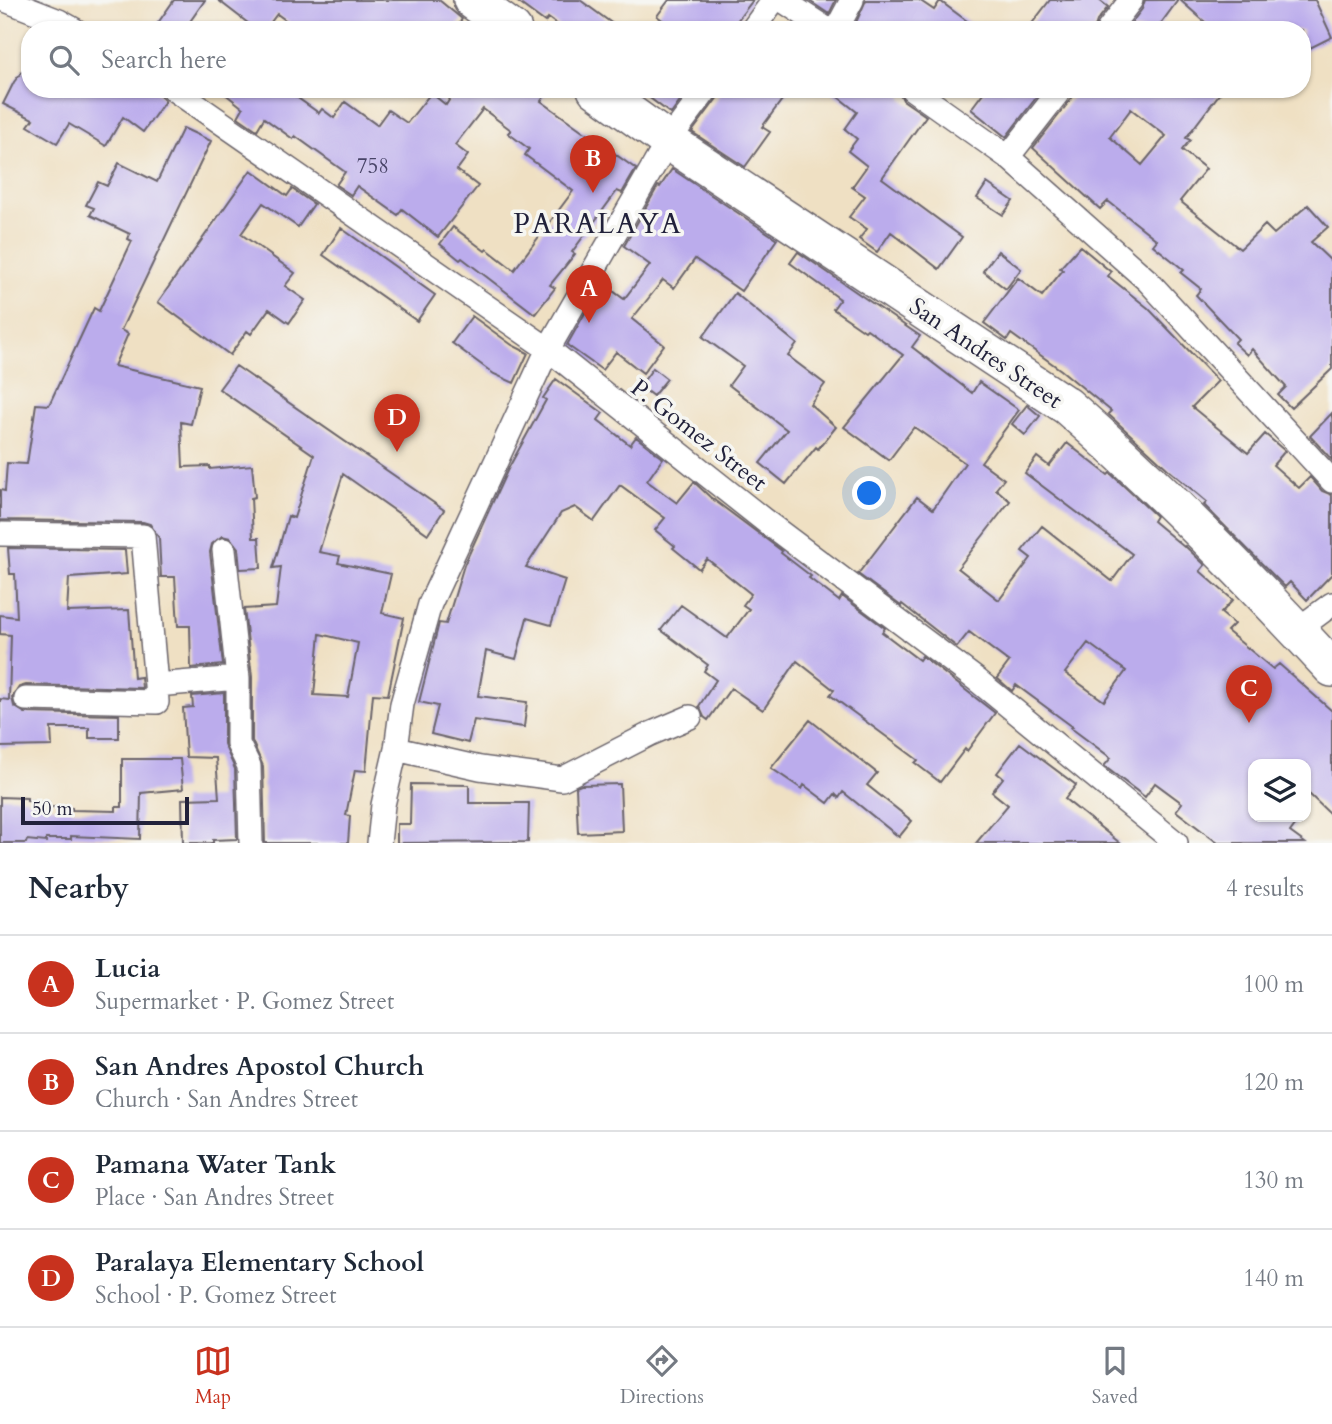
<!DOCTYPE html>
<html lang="en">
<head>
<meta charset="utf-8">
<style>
	body { margin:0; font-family:Cardo,serif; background:#f2f2f3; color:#1f2937 }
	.controls { position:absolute; right:21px; bottom:21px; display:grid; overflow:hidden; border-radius:14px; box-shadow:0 2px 5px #0004 }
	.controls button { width:63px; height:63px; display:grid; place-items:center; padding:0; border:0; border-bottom:2px solid #e0e1e3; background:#fff; color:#1f2937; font:35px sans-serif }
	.scale { position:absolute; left:21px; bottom:18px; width:168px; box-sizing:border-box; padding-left:7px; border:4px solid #22223b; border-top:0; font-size:19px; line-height:24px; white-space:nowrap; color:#22223b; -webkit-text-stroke:5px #f6f6f2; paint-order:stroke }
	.you { position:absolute; left:870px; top:494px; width:24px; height:24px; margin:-18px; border:5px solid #fff; border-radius:50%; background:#1a73e8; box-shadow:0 0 0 10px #1a73e833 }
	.badge { display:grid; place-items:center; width:46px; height:46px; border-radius:50%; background:#c8321e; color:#fff; font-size:23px; font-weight:700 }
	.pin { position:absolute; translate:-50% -58px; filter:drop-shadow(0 2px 4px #0008) }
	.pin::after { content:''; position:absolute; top:37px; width:24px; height:21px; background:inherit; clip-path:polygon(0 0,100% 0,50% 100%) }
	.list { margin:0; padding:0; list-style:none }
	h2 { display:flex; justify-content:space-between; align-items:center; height:91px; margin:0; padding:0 28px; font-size:30px }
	h2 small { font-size:23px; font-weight:400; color:#747a83 }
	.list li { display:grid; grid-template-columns:46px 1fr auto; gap:21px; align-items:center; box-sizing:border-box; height:98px; padding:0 28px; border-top:2px solid #e0e1e3 }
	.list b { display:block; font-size:26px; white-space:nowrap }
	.list p { margin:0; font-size:23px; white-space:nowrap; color:#747a83 }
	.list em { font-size:23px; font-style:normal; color:#747a83 }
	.icon { flex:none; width:38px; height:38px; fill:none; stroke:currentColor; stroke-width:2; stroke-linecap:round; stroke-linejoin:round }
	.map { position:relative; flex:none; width:1332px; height:843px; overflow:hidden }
	.search { position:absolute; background:#fff; box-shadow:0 2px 5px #0004; left:21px; right:21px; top:21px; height:77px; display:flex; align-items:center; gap:18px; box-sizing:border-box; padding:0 24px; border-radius:28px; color:#747a83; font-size:26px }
	.sheet { height:483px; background:#fff }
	nav { display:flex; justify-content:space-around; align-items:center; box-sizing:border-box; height:98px; border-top:2px solid #e0e1e3; background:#fff; font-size:19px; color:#747a83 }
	nav a { display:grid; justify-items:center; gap:4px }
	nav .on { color:#c8321e }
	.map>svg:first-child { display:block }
</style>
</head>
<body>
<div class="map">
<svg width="1332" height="843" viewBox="0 0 1332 843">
	<rect width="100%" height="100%" fill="#f6f6f2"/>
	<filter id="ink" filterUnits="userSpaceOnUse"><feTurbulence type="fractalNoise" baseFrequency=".0143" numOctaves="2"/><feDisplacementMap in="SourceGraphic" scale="14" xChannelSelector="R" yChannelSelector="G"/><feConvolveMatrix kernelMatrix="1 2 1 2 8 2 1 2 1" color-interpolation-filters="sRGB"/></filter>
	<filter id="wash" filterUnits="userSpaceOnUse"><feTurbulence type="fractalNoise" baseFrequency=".00686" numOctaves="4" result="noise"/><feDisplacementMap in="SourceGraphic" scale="28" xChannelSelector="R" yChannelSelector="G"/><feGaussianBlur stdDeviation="1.57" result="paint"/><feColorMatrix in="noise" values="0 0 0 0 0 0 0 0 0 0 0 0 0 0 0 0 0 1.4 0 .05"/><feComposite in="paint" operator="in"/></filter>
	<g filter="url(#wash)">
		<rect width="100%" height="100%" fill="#efe0c3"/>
		<g id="blocks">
			<path fill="#bbacec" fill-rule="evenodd" d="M174 0H205L184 30H153Z
				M218 0H439L462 19 454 30H299L277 14 265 30H257Z
				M515 0H580L621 30H565L548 18 545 22Z
				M669 0H753L730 30H676L657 16Z
				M808 0H836L829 14Z
				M866 0H919L934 10 940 1 979 30H858L854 27Z
				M1050 0H1099L1108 7 1097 21 1094 30H1027Z
				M1145 0H1178L1156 30H1126L1142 9Z
				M1180 0H1315L1332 37 1302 52V30H1214Z
				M30 61V89H154L165 101 143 132 123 117 106 146 69 124 57 143 28 126 33 119 3 104 14 82Z
				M219 89H285L319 113 322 109 334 118 345 102 377 125 388 110 407 123 431 93 446 105 456 89H498L494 94 498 96 503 89H550L541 101 636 169 622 193 617 191 572 252 575 254 550 285 555 288 535 314 462 258 460 260 440 244 453 227 485 251 487 249 514 270 573 191 525 155 529 149 508 133 511 130 483 109 455 145 468 155 457 170 478 186 438 237 402 209 398 215 357 186 351 195 336 185 345 172 295 136 293 139 264 118 257 130 238 117 243 108Z
				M638 89H689L671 114Z
				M721 89H790L762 127 770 132 745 167 692 132 718 97Z
				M828 89H898L903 100 926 116 882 178 962 237 939 269 891 232 877 252 859 239 867 229 849 217 865 196 852 187 867 166 848 151 857 139 845 129 857 112Z
				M986 89H1033L1039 94 1006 137 971 109Z
				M1075 89H1223L1186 138 1190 140 1182 150 1206 169 1180 201 1240 249 1265 225 1274 234 1308 205 1328 227 1311 242 1332 262V369L1291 408 1278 395 1286 387 1252 349 1247 355 1234 343 1238 339 1196 295 1201 289 1181 273 1184 270 1153 245 1157 240 1108 201 1100 209 1033 148 1072 98ZM1131 109 1166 136 1142 165 1110 137Z
				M183 128 211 141 121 330 128 334 114 366 200 386 191 424 181 422 183 467 210 466V469L252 465 255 497 251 498 253 538H259L261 568 240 569 238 548 230 538 222 536 212 544 210 552 223 665 191 668 190 626H178L175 577H161L159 538 150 524 143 522 0 520V490L5 491 7 463 27 464 36 404 49 405 94 308 99 311 132 241 128 239 130 234 90 215 94 208 86 205 98 182 107 186 119 163 157 182Z
				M672 169 777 239 741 291 695 259 674 288 663 280 632 319 664 345 643 373 616 352 602 370 567 345 602 283 624 299 650 265 624 246 658 186 660 187Z
				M251 170 287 196 292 189 314 204 298 227 263 203 241 234 295 273 285 286 305 300 289 323 269 309 251 334 247 331 230 355 158 302Z
				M987 183 1013 201 1003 215 977 198Z
				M341 228 435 295 417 321 323 255Z
				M1080 246 1111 272 1108 276 1148 308 1218 381 1192 407 1248 453 1265 434 1285 451 1273 465 1299 488 1310 477 1322 491 1332 495V574L1307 600 1290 582 1285 587 1204 505 1207 502 1170 471 1108 414 1111 411 1061 370 1011 334 1007 340 984 323 1018 278 1042 296 1063 270 1060 268Z
				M998 251 1021 269 1006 289 983 271Z
				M798 252 920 336 912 347 972 393 979 382 1019 410 981 462 1004 479 996 489 1010 501 958 568 999 600 1031 558 1022 551 1042 526 1112 581 1132 554 1025 473 1037 457 1049 466 1067 443 1108 475 1110 473 1156 516 1153 521 1184 547 1185 546 1205 565 1200 571 1233 600 1221 613 1234 624 1227 631 1273 669 1279 664 1332 711V816L1306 791V764H1253V817H1301L1290 832 1305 843H1218L1176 811 1182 803 1155 783 1145 797 1104 766 1111 758 1071 728 1073 727 1016 685 1012 691 997 678 1009 662 969 632 957 647 902 604 901 606 858 574 917 497 933 509 965 463 914 427 889 460 844 427 903 355 867 329 865 331 833 309 840 299 790 263ZM1088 643 1126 671 1104 701 1065 673Z
				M735 293 797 344 788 356 825 384 810 404 836 427 818 449 816 447 786 484 760 463 787 430 729 385 743 366 703 337Z
				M472 316 512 345 528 353 514 383 494 374 452 343Z
				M236 366 444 510 428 534 343 474 319 552 340 556 338 563 391 574 382 613 404 618 388 695 373 694 366 771 355 770 346 815 350 816 348 843H265L263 766 252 741V677L244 609 276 607 281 567 273 568 288 516 294 518 314 455 219 389ZM320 634 358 643 348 697 314 695Z
				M653 368 667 379 653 396 640 386Z
				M556 379 603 413 598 420 630 445 636 437 663 458 647 481 677 503 694 482 710 497 782 551 781 553 811 576 809 578 839 601 842 596 885 628 882 632 919 660 922 656 995 713 967 751 965 749 940 782 915 763 918 760 830 695 834 690 797 661 763 710 731 688 708 720 704 717 699 706 716 680 704 671 708 665 661 630 681 605 727 638 749 609 743 605 751 594 707 559 699 569 673 548 675 546 655 530 665 518 620 485 594 521 575 507 561 513 526 567 565 580 551 625 527 618 516 659 486 651 478 696 527 702 524 727 474 720 468 743 431 734 438 706 419 702 439 623 446 624 464 565 507 471 546 400 543 398Z
				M1027 405 1040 416 1025 435 1012 424Z
				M1332 413V460L1310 436Z
				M8 548 125 550 127 574 69 578 67 612 129 610 134 678 141 677 142 688 26 685 19 687 12 698 14 706 25 713 119 715V738H89V728H51L52 746 0 747V699L9 700 11 635 0 634V615L17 617 15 574H10Z
				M224 693V744L235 769 237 839 213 840V843H183L182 799 219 798 216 758 186 757 183 708 193 707 192 696Z
				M810 720 877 773 867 785 912 821 899 837 843 792 839 798 835 794 828 803 804 785 802 789 771 768Z
				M1020 743 1076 785 1065 799 1120 843H976L1008 805 992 792 1003 778 997 773Z
				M122 759H180L183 789 141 793 140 839 71 836V839H46V842L27 840 26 843H0V797L27 798V801L49 803V807L72 808V810L116 811V807H122Z
				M411 784 469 785V803H529L528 842 397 843V824H410Z
				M620 784 622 831 578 833 576 787 581 785Z"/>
		</g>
	</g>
	<g filter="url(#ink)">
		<use href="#blocks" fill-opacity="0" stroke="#6a646b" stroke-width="2"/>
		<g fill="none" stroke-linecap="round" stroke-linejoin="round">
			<g stroke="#6a646b" stroke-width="26">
				<path id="street" d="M5 0 59 21 75 30
					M782 0 828 30
					M752 30 774 0
					M836 30 852 0
					M1108 30 1131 0
					M173 89 548 349 765 521 977 680 1176 843
					M912 89 1008 157 1148 281 1332 481
					M1008 157 1061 89
					M0 534 143 536 156 685 238 678
					M224 550 238 678V744L249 766 251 843
					M1297 630 1332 604
					M26 699 157 702 156 685
					M396 749 480 768 562 779 650 734 690 717
					M379 843 383 805 396 749 402 704 430 604 548 349 668 141 707 89"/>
			</g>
			<g stroke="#6a646b" stroke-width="40">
				<path id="primary" d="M472 0 513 30
					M596 89 668 141 1067 406C1161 488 1248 577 1332 668"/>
			</g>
			<use href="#street" stroke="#fff" stroke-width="23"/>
			<use href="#primary" stroke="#fff" stroke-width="37"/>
		</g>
	</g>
	<g text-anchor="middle" stroke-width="7" stroke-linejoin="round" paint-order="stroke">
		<g font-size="21" fill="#484467">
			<text x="373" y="173">758</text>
		</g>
		<g font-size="24" fill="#22223b" stroke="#f6f6f2">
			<text transform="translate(986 353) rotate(34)" y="8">San Andres Street</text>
			<text transform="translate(699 435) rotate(38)" y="8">P. Gomez Street</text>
		</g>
		<g font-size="28" letter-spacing="2" fill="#22223b" stroke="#f6f6f2">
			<text x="598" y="233">PARALAYA</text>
		</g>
	</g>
</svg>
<div class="controls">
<button><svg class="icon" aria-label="layers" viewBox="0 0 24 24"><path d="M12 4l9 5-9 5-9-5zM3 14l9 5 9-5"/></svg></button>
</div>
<div class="scale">50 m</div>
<div class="you"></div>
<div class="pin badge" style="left:589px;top:323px">A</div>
<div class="pin badge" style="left:593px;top:193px">B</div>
<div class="pin badge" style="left:1249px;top:723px">C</div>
<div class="pin badge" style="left:397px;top:452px">D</div>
<div class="search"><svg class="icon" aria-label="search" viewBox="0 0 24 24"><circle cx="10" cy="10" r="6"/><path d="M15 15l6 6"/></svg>Search here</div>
</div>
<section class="sheet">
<h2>Nearby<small>4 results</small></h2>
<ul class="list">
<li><span class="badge">A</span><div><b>Lucia</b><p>Supermarket · P. Gomez Street</p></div><em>100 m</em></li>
<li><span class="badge">B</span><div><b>San Andres Apostol Church</b><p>Church · San Andres Street</p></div><em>120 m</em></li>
<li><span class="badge">C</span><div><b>Pamana Water Tank</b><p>Place · San Andres Street</p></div><em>130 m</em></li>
<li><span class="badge">D</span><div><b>Paralaya Elementary School</b><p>School · P. Gomez Street</p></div><em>140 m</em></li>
</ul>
</section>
<nav>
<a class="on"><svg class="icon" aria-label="map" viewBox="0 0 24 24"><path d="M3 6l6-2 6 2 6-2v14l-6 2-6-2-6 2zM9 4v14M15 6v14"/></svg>Map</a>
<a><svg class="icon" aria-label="directions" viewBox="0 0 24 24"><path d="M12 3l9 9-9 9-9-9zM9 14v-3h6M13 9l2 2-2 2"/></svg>Directions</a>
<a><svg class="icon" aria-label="saved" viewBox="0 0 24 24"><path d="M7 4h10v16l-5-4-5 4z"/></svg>Saved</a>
</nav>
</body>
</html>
